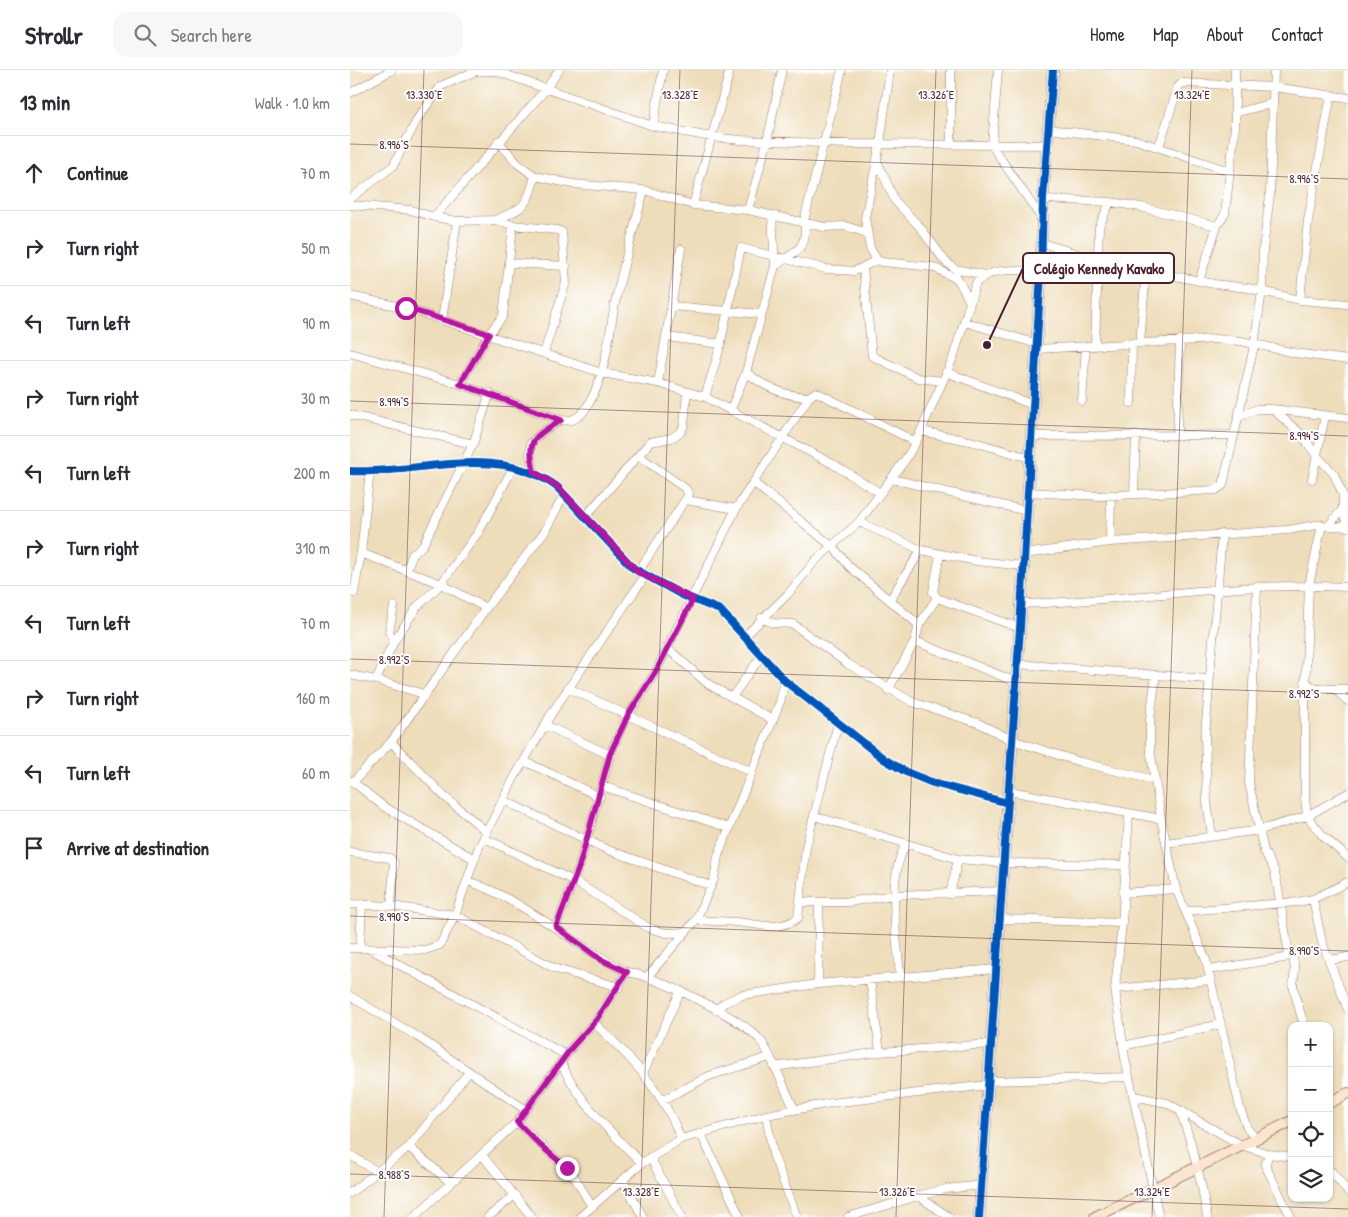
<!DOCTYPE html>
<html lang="en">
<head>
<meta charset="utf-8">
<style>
	body { margin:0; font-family:"Patrick Hand",sans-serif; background:#f7f7f7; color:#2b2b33 }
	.controls { position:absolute; right:15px; bottom:15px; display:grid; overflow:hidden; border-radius:10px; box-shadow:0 1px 4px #0004 }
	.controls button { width:45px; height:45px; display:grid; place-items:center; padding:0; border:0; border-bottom:1px solid #e1e1e2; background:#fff; color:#2b2b33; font:25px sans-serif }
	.stop { position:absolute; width:15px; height:15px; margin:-11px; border:4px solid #b5179e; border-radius:50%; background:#fff }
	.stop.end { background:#b5179e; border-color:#fff; box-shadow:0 1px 5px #0008 }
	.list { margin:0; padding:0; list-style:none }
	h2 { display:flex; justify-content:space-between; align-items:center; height:65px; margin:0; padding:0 20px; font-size:21px }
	h2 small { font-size:16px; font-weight:400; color:#7c7c81 }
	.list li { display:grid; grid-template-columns:32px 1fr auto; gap:15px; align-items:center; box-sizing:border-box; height:75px; padding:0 20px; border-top:1px solid #e1e1e2 }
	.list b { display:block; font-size:19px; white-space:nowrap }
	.list em { font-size:16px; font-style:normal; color:#7c7c81 }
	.icon { flex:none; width:28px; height:28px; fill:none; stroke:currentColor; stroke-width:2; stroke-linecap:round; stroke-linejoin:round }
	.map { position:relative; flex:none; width:998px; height:1147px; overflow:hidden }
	header { display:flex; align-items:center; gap:30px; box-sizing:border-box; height:70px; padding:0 25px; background:#fff; border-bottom:1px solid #e1e1e2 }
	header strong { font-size:24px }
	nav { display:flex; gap:28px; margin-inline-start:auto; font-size:18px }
	.search { width:350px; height:45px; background:#f7f7f7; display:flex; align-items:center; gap:12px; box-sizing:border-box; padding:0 18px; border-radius:15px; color:#7c7c81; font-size:19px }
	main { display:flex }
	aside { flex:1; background:#fff }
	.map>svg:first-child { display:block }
</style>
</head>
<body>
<header>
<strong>Strollr</strong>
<div class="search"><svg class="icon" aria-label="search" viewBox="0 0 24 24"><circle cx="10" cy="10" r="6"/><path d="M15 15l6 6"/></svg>Search here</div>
<nav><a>Home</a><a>Map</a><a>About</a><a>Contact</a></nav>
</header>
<main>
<aside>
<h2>13 min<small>Walk · 1.0 km</small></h2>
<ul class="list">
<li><svg class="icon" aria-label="ahead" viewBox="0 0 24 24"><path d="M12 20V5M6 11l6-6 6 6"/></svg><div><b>Continue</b></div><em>70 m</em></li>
<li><svg class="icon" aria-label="right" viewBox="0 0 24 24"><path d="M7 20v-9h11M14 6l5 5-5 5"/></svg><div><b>Turn right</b></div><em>50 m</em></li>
<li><svg class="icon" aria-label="left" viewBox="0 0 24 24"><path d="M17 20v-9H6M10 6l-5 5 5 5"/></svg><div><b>Turn left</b></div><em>90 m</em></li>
<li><svg class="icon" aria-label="right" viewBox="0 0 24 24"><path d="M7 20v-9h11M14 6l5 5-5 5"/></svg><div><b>Turn right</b></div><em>30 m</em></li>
<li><svg class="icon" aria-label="left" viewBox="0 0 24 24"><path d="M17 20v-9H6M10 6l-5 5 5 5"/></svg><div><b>Turn left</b></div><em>200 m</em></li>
<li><svg class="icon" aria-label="right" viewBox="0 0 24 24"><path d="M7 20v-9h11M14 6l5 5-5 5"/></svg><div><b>Turn right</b></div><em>310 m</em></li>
<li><svg class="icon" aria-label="left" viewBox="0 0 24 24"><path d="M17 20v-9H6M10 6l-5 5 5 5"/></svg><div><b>Turn left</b></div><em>70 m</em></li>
<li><svg class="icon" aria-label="right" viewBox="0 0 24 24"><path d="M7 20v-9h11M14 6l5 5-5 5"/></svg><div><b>Turn right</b></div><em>160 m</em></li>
<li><svg class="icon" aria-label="left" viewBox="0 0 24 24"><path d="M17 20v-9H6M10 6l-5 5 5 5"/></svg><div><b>Turn left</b></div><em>60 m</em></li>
<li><svg class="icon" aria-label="arrive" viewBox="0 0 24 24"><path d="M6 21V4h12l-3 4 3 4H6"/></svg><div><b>Arrive at destination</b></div></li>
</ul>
</aside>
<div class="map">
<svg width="998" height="1147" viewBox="0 0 998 1147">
	<rect width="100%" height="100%" fill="#fff"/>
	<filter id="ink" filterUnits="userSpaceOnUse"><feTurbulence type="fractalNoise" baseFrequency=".02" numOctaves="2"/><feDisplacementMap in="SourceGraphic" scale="10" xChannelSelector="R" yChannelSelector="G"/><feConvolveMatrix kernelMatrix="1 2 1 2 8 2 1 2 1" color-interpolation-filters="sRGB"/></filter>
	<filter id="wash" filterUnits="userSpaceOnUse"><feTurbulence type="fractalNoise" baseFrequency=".0096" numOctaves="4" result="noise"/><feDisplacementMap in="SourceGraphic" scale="20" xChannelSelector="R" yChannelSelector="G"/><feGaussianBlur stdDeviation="1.12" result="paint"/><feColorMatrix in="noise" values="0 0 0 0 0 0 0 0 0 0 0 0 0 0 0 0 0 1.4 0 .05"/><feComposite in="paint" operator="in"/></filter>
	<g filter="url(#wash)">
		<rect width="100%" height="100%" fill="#eeddba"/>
	</g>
	<g filter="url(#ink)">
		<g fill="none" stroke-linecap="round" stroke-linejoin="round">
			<g stroke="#9c7e72" stroke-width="9">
				<path id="street" d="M143 0 303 56 361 67 391 70 498 74 697 75
					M540 0 530 74 515 148 520 178 527 190 532 192 583 197 607 209
					M648 0 642 76 692 149
					M0 23 42 0
					M885 43 923 33
					M303 56 313 0
					M698 59 786 70 879 101
					M148 71 168 94 185 106 223 114 294 120 343 135 398 140 474 157 495 156 517 163
					M601 75V0
					M809 77 828 17 832 13 924 17 998 28
					M527 91 545 131 569 156 595 191 605 199 635 205
					M0 129 43 96 68 48 91 16 126 1H145
					M693 129 760 132 791 137 867 156
					M0 135 61 140 84 147 107 151 145 150 163 155 207 160 212 162 216 212 194 283
					M343 135 380 0
					M398 140 417 72 432 0
					M84 147 196 19 209 0
					M145 150C173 139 178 136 185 106
					M692 173 748 190 864 214 898 218 950 230 998 234
					M159 193 216 196
					M425 196C444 182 459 179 454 151L492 0
					M513 198 522 286 568 308 592 311
					M606 206 619 230
					M849 211 867 156 875 144 885 57V0
					M0 226 56 238 252 303 308 313 355 327 483 394 530 423
					M950 230 958 150 981 25
					M322 236 411 244
					M92 250 107 151
					M615 252 687 274
					M317 267 371 274
					M790 273 796 200
					M745 276 749 157 760 132
					M687 279 866 269 891 271 945 283 998 290
					M0 283 110 314 211 350C221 352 228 349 234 341 258 308 258 262 267 224 275 189 285 154 294 120
					M396 302C414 317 435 326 459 327
					M596 302 683 335
					M308 313 331 179
					M110 314 139 264 153 246 163 155
					M355 327 369 281 391 178 476 199 505 201 527 190
					M732 331 736 277
					M781 333 782 273
					M381 339 396 302 425 196 422 145
					M922 339 950 363 967 386 984 404 993 425V439L997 457
					M0 345 123 374
					M889 347 907 339H922L998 348
					M571 361 624 372 680 388
					M827 364 830 270
					M681 366 884 365
					M20 400 11 483 91 514 136 538
					M0 401C67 405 147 372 207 417L283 498 332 525 370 540 435 611 534 689 556 702 583 713 658 733
					M184 403 180 384 181 373 191 363 211 350
					M542 409 677 441
					M962 409 975 346
					M404 413 483 477 500 497 569 555 565 571 538 620
					M678 422 750 426 866 420 873 415 904 276 912 221 913 179 920 125 924 0
					M784 423 786 365
					M336 430 386 439
					M235 447 300 372 321 368 331 362 334 355 337 322
					M509 452 571 480 627 491 674 496
					M972 455 959 515 955 625V728L957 746 973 766 998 788
					M978 456 993 439
					M760 472 761 425
					M590 484 583 522 587 528 670 558
					M674 484 760 472 938 460 966 455 998 457
					M57 500 62 485 73 475 123 374 140 323
					M288 502 339 424 336 419 289 386
					M4 523 11 483
					M541 528 571 480
					M671 534C780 531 889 511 998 517
					M411 548 423 553 443 554 498 594 562 632 628 653 662 670 730 692 804 710
					M569 555 587 528
					M395 566 438 524 465 491 509 452 555 390 566 372 603 288 626 213C641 196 671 200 691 202
					M44 571 39 562 44 536
					M565 571 666 612
					M317 578 358 614 423 650
					M667 594 858 609
					M0 605 26 610 74 624
					M806 605 800 649V678L811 749 826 819 856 890 890 1038 897 1058 905 1068
					M26 610 44 571 67 537 91 514 129 461 163 398
					M955 611 965 619H998
					M218 618 402 702
					M986 620 998 631
					M382 627 412 585
					M195 655 260 685
					M41 672 95 727 137 762
					M174 691 250 727
					M0 711 3 712 41 672 54 654 136 538 195 461 214 425
					M3 712 33 736 124 789
					M252 716 379 758
					M659 721 811 749
					M153 730 258 780 361 816
					M779 744 772 853 765 919 775 988 809 1147
					M464 746 608 789 654 793 774 795
					M862 766 857 732 855 665 872 464
					M134 768 224 811 299 858 316 863 335 862
					M816 773 910 760 957 746 998 723
					M0 782 40 788 44 793 41 836
					M118 811C177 832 222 874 277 902
					M773 823 826 819
					M600 824 608 789
					M963 829 972 872 998 940
					M450 832H498L544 825 652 821
					M0 834 41 836 105 845 206 899 269 917
					M836 841 948 832 963 829 998 812
					M650 849 772 853
					M346 850C359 851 372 851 386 852 408 854 428 862 448 848L456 777 488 653
					M206 857 229 797 260 685 273 654 305 603 386 439 459 327 466 322 566 372
					M0 878 75 880 90 875 105 845 128 779 164 708 203 641 295 506
					M10 878 12 834
					M22 880 216 985
					M939 885 943 887 945 899 943 916 954 956
					M979 890 998 887
					M858 900 934 888 939 885 927 813 924 800 914 781 899 713 907 516
					M298 906 346 850 364 809 368 786 430 632 435 611
					M550 906C547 864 536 814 555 775
					M520 910 530 982
					M468 914 469 834
					M765 919 861 910
					M0 926 68 967 176 1040
					M366 940 374 933 392 925 468 914 646 899
					M244 953C280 986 314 1022 331 1069
					M773 976 871 954
					M211 993C229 1032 261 1063 292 1093
					M424 997 530 982 641 974
					M293 1003 330 922
					M639 1011 779 1007
					M784 1026 817 1033 891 1075 919 1084 942 1087
					M313 1030 359 1006 419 987
					M831 1043C843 1077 852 1111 857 1147
					M416 1045 423 1084 447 1147
					M167 1052 224 1106 242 1137
					M351 1064 390 1147
					M59 1077 101 1113
					M919 1084 915 1095 941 1147
					M0 1085 26 1101
					M132 1085 182 1147
					M300 1087 332 1147
					M979 1101 982 1102 998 1122
					M273 1110 293 1147
					M0 1123 59 1077 119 1002
					M568 1126 596 1119 632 1115
					M64 1147 167 1052 222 977 247 949 277 902C304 905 394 949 411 971 424 990 434 1019 445 1040
					M138 1147 165 1125
					M230 1147 292 1093 331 1069 416 1045 481 1033 638 1015
					M498 1147 568 1126 599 1147"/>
			</g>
			<g stroke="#9c7e72" stroke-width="12">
				<path id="secondary" d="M979 1033 998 1023
					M629 1147 670 558 691 202 693 129 703 0
					M745 1147 942 1051"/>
			</g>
			<use href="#street" stroke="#fff" stroke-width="8"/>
			<use href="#secondary" stroke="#fce5d0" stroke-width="10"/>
			<g stroke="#fff" stroke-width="11">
				<path id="cycleway" d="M0 401C67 405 147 372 207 417L283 498 332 525 370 540 435 611 534 689 556 702 583 713 658 733
					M629 1147 670 558 691 202 693 129 703 0"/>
			</g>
			<use href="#cycleway" stroke="#0057b8" stroke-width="8"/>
		</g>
	</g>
	<g fill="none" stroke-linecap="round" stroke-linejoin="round" filter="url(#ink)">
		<path stroke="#b5179e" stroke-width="6" d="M56 238 139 264 110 314 211 350C184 367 176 369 184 402L207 416 288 502 343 529 305 603 278 645 260 684 229 797 206 857 252 890 277 902 247 949 222 977 167 1052 190 1075 217 1098"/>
	</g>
	<path fill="none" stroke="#4a1f2b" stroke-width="1" stroke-opacity="0.45" d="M0 74 998 109M0 331 998 366M0 589 998 624M0 846 998 881M0 1104 998 1139M34 1147 74 0M290 1147 330 0M546 1147 586 0M802 1147 842 0"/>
	<g font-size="12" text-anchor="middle" fill="#4a1f2b" stroke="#fff" stroke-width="4" stroke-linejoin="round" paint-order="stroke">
		<text x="74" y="29">13.330°E</text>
		<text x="330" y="29">13.328°E</text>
		<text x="586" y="29">13.326°E</text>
		<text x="842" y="29">13.324°E</text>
		<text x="44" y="79">8.996°S</text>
		<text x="954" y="113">8.996°S</text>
		<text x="44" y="336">8.994°S</text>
		<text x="954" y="370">8.994°S</text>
		<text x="44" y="594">8.992°S</text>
		<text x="954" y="628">8.992°S</text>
		<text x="44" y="851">8.990°S</text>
		<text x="954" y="885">8.990°S</text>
		<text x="44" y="1109">8.988°S</text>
		<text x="291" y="1126">13.328°E</text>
		<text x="547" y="1126">13.326°E</text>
		<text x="802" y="1126">13.324°E</text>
	</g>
	<path fill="none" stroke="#4a1f2b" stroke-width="2" d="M637 275L673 198"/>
	<circle fill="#4a1f2b" stroke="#fff" stroke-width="2" cx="637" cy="275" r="5"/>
	<rect fill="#fff" stroke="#4a1f2b" stroke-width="2" x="673" y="183" width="151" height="30" rx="5"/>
	<g font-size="15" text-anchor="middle" font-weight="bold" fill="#4a1f2b">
		<text x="749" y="204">Colégio Kennedy Kavako</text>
	</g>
</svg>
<div class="controls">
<button>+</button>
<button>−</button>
<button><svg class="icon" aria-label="locate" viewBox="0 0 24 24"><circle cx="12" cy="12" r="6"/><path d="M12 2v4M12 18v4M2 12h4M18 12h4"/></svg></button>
<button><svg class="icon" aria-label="layers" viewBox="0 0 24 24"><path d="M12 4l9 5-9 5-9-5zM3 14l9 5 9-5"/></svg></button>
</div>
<div class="stop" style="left:56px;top:238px"></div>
<div class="stop end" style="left:217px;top:1098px"></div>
</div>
</main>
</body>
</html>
